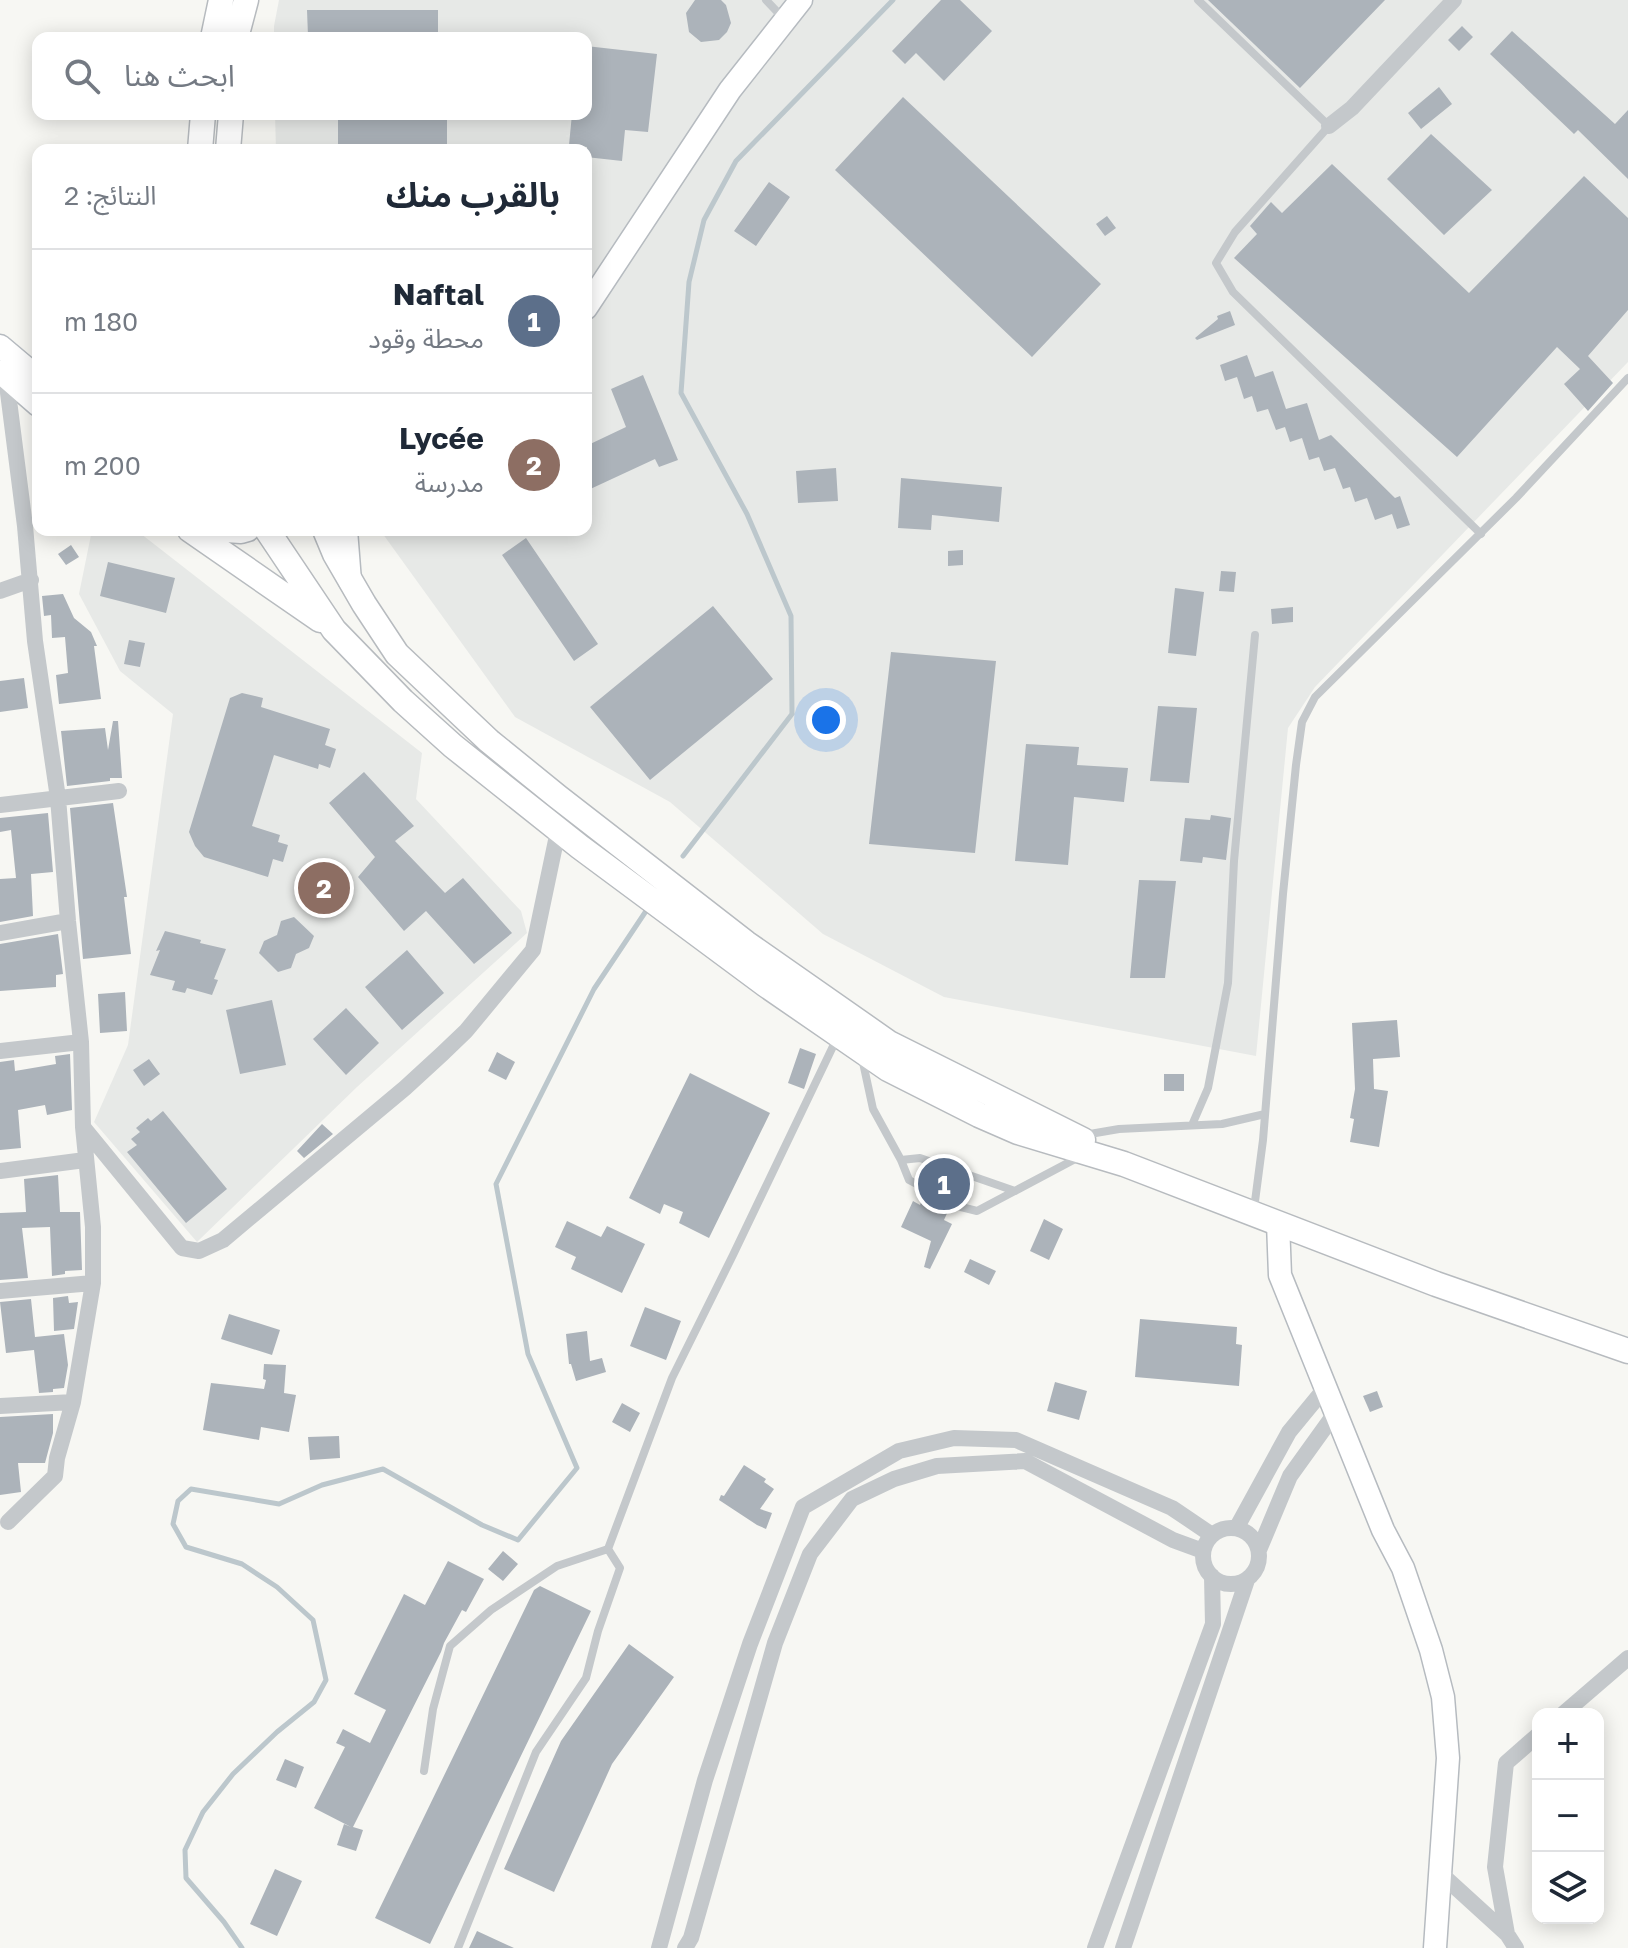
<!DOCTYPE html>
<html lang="ar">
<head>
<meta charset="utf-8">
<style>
	body { margin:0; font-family:"Golos Text","Noto Sans Arabic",sans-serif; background:#f6f6f7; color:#1f2937; direction:rtl }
	.controls { position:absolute; right:24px; bottom:24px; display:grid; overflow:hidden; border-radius:16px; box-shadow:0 4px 20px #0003 }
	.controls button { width:72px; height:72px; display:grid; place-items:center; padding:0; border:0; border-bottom:2px solid #e0e1e3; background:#fff; color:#1f2937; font:40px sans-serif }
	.you { position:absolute; left:826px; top:720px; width:28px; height:28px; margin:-20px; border:6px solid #fff; border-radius:50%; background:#1a73e8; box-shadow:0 0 0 12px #1a73e833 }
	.badge { display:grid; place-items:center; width:52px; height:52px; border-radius:50%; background:#e95b21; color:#fff; font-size:26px; font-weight:700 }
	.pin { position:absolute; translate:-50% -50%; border:4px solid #fff; box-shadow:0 2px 8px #0006 }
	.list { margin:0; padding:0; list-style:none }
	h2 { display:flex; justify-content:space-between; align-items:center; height:104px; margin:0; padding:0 32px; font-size:34px }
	h2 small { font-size:26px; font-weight:400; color:#747a83 }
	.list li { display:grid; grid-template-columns:52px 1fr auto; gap:24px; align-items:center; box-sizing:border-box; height:144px; padding:0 32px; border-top:2px solid #e0e1e3 }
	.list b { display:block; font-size:30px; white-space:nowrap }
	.list p { margin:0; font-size:26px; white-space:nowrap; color:#747a83 }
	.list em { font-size:26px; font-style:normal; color:#747a83 }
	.icon { flex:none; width:44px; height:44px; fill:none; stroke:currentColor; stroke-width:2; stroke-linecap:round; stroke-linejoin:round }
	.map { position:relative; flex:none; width:1628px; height:1948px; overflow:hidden; direction:ltr }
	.search { position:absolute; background:#fff; box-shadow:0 4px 20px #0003; left:32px; top:32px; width:560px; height:88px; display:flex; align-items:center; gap:20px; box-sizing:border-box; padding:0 28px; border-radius:16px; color:#747a83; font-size:30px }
	.panel { position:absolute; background:#fff; box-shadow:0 4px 20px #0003; left:32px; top:144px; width:560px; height:392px; border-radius:16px; direction:rtl }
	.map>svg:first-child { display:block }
</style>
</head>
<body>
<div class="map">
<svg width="1628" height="1948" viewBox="0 0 1628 1948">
	<rect width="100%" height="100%" fill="#f7f7f3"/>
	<path fill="#e7e9e7" d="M279 0H1628V362L1315 687 1288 728 1256 1056 944 997 823 934 670 802 515 717 380 530H586V150H276L275 114H586V38H274V26Z
		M92 530H136L422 753 416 799 521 911 527 933 357 1087 197 1242 94 1122 128 1045 173 714 120 671 79 594Z"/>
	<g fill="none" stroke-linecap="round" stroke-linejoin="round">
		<path stroke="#bcc7cc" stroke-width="5" d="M683 856 792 714 791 616 747 514 681 393 689 282 704 220 736 161 893 0
			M242 1948 224 1922 186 1878 185 1850 203 1812 233 1774 277 1732 314 1702 326 1680 313 1620 277 1587 242 1564 186 1547 173 1524 178 1501 191 1489 279 1504 322 1485 383 1469 482 1525 518 1540 577 1468 528 1354 496 1184 594 989 646 911"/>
	</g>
	<path fill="#acb3ba" d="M695 0H721L726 5 731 23 727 32 719 40 701 42 689 32 686 13Z
		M941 0H960L992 31 944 81 916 53 905 64 892 51Z
		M1208 0H1385L1300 88Z
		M307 10H438V38H337V35L308 36Z
		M1462 26 1473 37 1459 51 1448 40Z
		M1512 31 1615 124 1628 110V179L1578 130 1574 134 1490 54Z
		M586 46 657 54 648 132 625 130 622 161 586 157 587 147 569 145 572 114H586Z
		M1439 87 1452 104 1421 129 1408 113Z
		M903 97 1101 284 1032 357 835 170Z
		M338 114H447V150H338Z
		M1431 134 1492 190 1444 235 1387 179Z
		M1332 164 1469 293 1584 176 1628 218V310L1588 356 1613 383 1588 411 1564 384 1580 369 1557 347 1457 457 1234 258 1257 234 1250 226 1271 202 1282 213Z
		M769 182 790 197 756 246 734 231Z
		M1107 216 1116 228 1105 236 1096 224Z
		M1230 311 1235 325 1197 340 1195 338 1218 319 1217 316Z
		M1247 355 1255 377 1273 371 1286 409 1307 403 1319 440 1331 435 1395 498 1400 496 1410 525 1397 529 1392 514 1375 520 1367 498 1355 502 1350 487 1343 489 1335 468 1324 471 1319 457 1309 460 1302 438 1290 442 1285 427 1276 430 1268 409 1257 412 1252 396 1244 399 1237 377 1225 381 1220 365Z
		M643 375 678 460 659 467 655 459 586 491V446L626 427 611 389Z
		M836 468 838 501 798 503 796 471Z
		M901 478 1002 487 999 522 932 515 931 530 898 528Z
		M526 538 598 644 574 661 502 555Z
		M71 545 79 557 66 565 58 554Z
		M963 550V565L948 566V551Z
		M108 562 175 578 166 613 100 596Z
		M1221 571 1236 572 1234 592 1219 591Z
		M1175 588 1204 592 1196 656 1168 653Z
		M63 594 74 618 91 632 97 646H94L101 699 59 704 56 675 68 673 65 637 52 638 51 615 44 616 42 596Z
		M713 606 773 679 650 780 590 707Z
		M1293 607V622L1272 624 1271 609Z
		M129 640 145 643 140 667 124 664Z
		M891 652 996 661 975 853 869 844Z
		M24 678 28 708 0 712V681Z
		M242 693 263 698 261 707 330 729 325 745 336 749 330 768 319 764 318 769 274 755 252 826 280 835 278 842 288 845 283 862 273 859 268 877 204 857 195 846 189 832 230 698Z
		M1158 706 1197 708 1189 783 1150 781Z
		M113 721H118L122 778H110V781L67 786 61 731 105 728 108 750Z
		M1026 744 1079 747 1077 765 1128 768 1124 802 1074 797 1068 865 1015 861Z
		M364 772 414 826 395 841 445 893 463 878 512 933 474 964 426 911 404 931 358 877 375 857 329 803Z
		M113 803 127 897H124L131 954 83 959 70 808Z
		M48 813 53 872 31 874 33 916 0 922V879L16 878 11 830 0 832V818Z
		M1211 815 1231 818 1226 860 1203 857 1202 863 1180 861 1185 818 1210 820Z
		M1139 880 1176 881 1165 978H1130Z
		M294 917 314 936 309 948 296 954 291 968 278 972 259 953 264 941 277 935 281 921Z
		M165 931 201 940 200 943 226 949 214 979 218 980 212 995 187 988 185 993 172 990 175 981 150 975 160 950 156 951Z
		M58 934 63 974 56 975V987L0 991V944Z
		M407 950 444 993 402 1030 365 987Z
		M125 992 127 1031 100 1033 98 994Z
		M272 1000 286 1065 240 1074 226 1010Z
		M346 1008 379 1043 346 1075 313 1039Z
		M1397 1020 1400 1057 1373 1059 1374 1089 1388 1091 1379 1147 1350 1142 1354 1119 1350 1118 1355 1089 1352 1023Z
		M800 1048 816 1054 804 1089 788 1083Z
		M497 1052 515 1062 506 1080 488 1071Z
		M70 1054 72 1110 47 1115 45 1105 18 1110 21 1148 0 1150V1062L14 1060 15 1071 56 1064 55 1056Z
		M149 1059 160 1074 144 1086 133 1070Z
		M690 1073 770 1113 709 1238 679 1223 683 1212 664 1204 660 1214 629 1198Z
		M1164 1074H1184V1091H1164Z
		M163 1111 227 1189 186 1223 127 1152 137 1145 131 1139 140 1132 136 1128 148 1118 151 1121Z
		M322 1124 333 1134 304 1158 297 1151Z
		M936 1171 962 1180 955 1196 930 1183Z
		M58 1175 60 1212H80L82 1270 65 1271V1274L52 1276 50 1227 22 1228 28 1278 0 1280V1213L26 1212 24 1179Z
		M924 1196 949 1209 944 1220 952 1224 930 1269 924 1267 931 1241 901 1227 913 1201 920 1205Z
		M1044 1219 1063 1229 1049 1260 1030 1251Z
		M567 1221 601 1237 607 1226 645 1244 622 1293 571 1269 576 1257 555 1247Z
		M970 1259 996 1271 989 1285 964 1272Z
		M68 1296 69 1303 78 1302 74 1329 54 1331 53 1298Z
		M31 1299 35 1337 64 1334 68 1365 64 1388 53 1389V1392L39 1393 34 1350 6 1353 0 1302Z
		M645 1307 681 1321 666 1360 630 1346Z
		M229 1314 280 1330 272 1355 221 1339Z
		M1140 1319 1237 1327 1236 1344 1242 1345 1239 1386 1135 1377Z
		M587 1331 590 1361 602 1358 606 1372 576 1381 571 1364H569L566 1334Z
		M264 1364 286 1365 284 1393 296 1395 289 1432 261 1427 259 1440 203 1430 211 1383 264 1389 266 1380 263 1379Z
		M1055 1382 1087 1391 1079 1420 1047 1411Z
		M1377 1391 1383 1407 1370 1412 1363 1396Z
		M622 1403 640 1413 630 1432 612 1422Z
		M53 1414V1433L45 1463H18L21 1492 0 1495V1417Z
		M339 1436 340 1458 310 1460 308 1437Z
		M744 1465 766 1479 764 1482 774 1489 760 1509 772 1513 766 1529 757 1525 719 1500 721 1495 724 1496Z
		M503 1551 518 1564 503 1581 488 1569Z
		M448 1561 484 1579 466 1612 462 1610 444 1643 441 1652 353 1827 363 1830 356 1851 337 1845 344 1824 351 1827 314 1808 345 1747 336 1743 343 1729 370 1743 386 1710 354 1694 404 1594 425 1605Z
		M540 1586 591 1611 430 1944 375 1918 534 1590Z
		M629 1644 674 1677 612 1764 554 1892 504 1869 561 1741Z
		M285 1759 304 1767 296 1788 276 1780Z
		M275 1869 302 1881 277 1936 250 1924Z
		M477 1931 514 1948H469Z"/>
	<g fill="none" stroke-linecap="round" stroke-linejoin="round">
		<g stroke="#b6bbc0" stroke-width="25">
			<path id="secondary" d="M586 308 730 90 801 0
				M0 346 38 378
				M0 372 38 405
				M211 530 241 532 248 530
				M346 530 350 581
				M1278 1223 1280 1275 1383 1530 1403 1568 1431 1650 1443 1697 1448 1758 1435 1948"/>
		</g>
		<g stroke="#b7bbbf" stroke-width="27">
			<path id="primary" d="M213 38 221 0
				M236 38 246 0
				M200 150 203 114
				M228 150 231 114
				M190 530 320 620
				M267 530 334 630 403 701 453 746 580 847 766 985 888 1069 979 1115 1018 1132 1124 1164 1436 1284 1628 1351
				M325 530 335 554 364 604 397 654 489 741 558 797 746 943 889 1043 1083 1140"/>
		</g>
		<path stroke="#c4c8cb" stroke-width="8" d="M766 0 784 19
			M1198 0 1329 126 1235 232 1216 263 1233 292 1481 534
			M862 1058 873 1109 901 1160 909 1180 961 1207 977 1211 1079 1157
			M1192 1125 1208 1088 1228 983 1234 861 1255 635
			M1084 1135 1119 1129 1222 1124 1265 1114
			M901 1160 920 1158 1015 1191
			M1254 1209 1263 1140 1283 894 1296 765 1302 722 1315 697 1516 498 1628 378
			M608 1549 672 1378 733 1255 837 1038
			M424 1771 433 1709 450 1646 491 1610 557 1566 608 1549
			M458 1948 536 1752 586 1678 598 1631 620 1568 608 1549"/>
		<path stroke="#c4c8cb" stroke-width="16" d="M1329 126 1352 108 1454 0
			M6 377 25 526 35 641 58 798 68 921 81 1042 83 1127 182 1248 199 1251 223 1240 405 1088 442 1054 466 1031 533 950 558 831
			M0 591 31 580
			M0 805 119 791
			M0 933 68 921
			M0 1051 81 1042
			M0 1171 85 1160
			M0 1291 93 1283
			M0 1406 73 1402
			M8 1522 55 1476 57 1458 73 1402 93 1283V1227L83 1127
			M1237 1527 1289 1432 1326 1387
			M1203 1556a28 28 0 1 1 56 0a28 28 0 1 1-56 0Z
			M1259 1550 1290 1476 1336 1412
			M1563 1714 1628 1658
			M1440 1873 1507 1934 1516 1948
			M1507 1934 1495 1867 1506 1763 1538 1735
			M659 1948 705 1780 750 1644 803 1507 899 1451 954 1438 1016 1440 1172 1508 1212 1535
			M685 1948 691 1938 775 1643 810 1554 852 1499 894 1479 937 1466 1025 1461 1173 1540 1203 1551
			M1095 1948 1213 1624 1212 1576
			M1123 1948 1247 1580"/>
		<use href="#secondary" stroke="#fff" stroke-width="22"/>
		<use href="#primary" stroke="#fff" stroke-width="24"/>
	</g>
</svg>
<div class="controls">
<button>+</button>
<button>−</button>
<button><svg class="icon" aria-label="layers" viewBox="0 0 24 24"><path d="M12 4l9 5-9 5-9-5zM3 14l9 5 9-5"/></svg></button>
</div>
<div class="you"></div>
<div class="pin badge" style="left:944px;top:1184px;background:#5c6f8a">1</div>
<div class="pin badge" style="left:324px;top:888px;background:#8d6e63">2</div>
<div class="search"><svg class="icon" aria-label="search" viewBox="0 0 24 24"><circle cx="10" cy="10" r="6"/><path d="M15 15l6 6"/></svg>ابحث هنا</div>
<section class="panel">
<h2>بالقرب منك<small>النتائج: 2</small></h2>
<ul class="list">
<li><span class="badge" style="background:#5c6f8a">1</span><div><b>Naftal</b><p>محطة وقود</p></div><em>180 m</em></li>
<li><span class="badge" style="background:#8d6e63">2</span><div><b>Lycée</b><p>مدرسة</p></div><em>200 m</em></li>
</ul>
</section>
</div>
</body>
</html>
